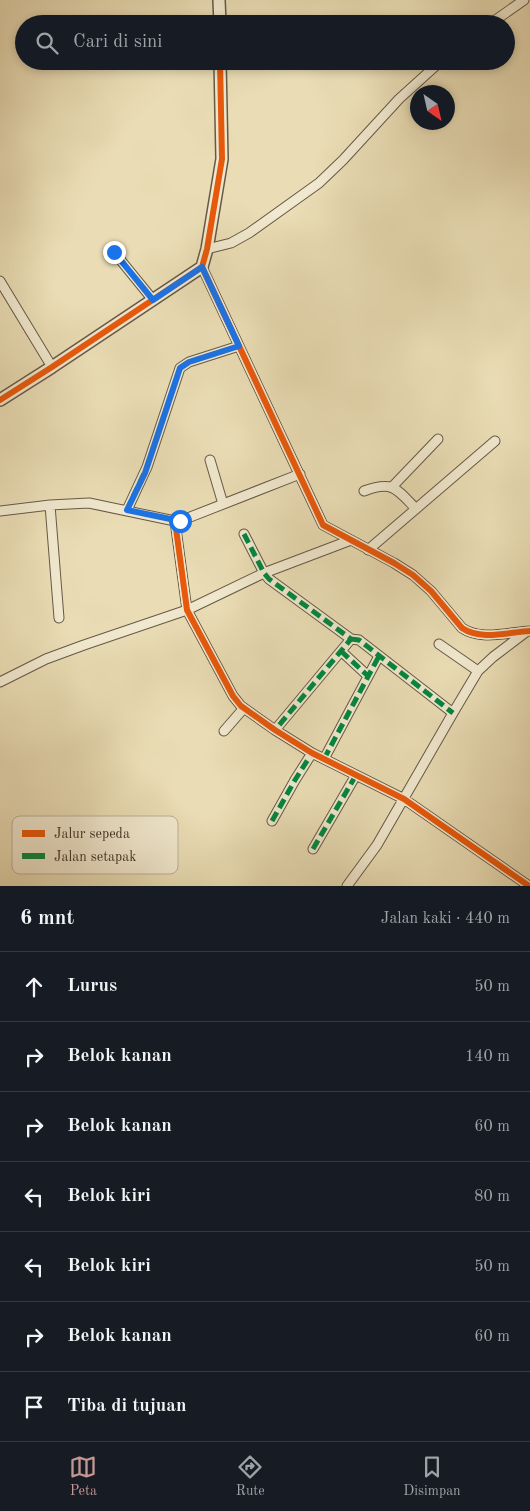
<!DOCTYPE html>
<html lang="id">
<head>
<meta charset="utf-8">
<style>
	body { margin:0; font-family:"Old Standard TT",serif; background:#242831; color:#f1f3f6 }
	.compass { position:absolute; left:410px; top:85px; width:45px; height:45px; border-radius:50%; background:#171b24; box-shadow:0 2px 8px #0003; rotate:146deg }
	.stop { position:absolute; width:15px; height:15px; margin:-11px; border:4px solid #1a73e8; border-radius:50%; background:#fff }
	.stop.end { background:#1a73e8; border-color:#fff; box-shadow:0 1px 5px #0008 }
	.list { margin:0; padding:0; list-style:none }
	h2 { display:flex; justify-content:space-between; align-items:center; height:65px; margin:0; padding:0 20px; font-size:21px }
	h2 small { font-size:16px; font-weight:400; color:#9ea1a6 }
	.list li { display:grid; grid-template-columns:32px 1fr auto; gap:15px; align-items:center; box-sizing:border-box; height:70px; padding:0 20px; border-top:1px solid #363941 }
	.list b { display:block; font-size:19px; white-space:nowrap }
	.list em { font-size:16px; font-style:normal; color:#9ea1a6 }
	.icon { flex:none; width:28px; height:28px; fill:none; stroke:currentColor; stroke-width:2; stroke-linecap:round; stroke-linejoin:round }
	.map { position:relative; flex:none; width:530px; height:886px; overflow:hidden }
	.search { position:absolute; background:#171b24; box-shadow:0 2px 8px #0003; left:15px; right:15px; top:15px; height:55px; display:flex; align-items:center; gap:12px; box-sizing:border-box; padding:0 18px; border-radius:28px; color:#9ea1a6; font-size:19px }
	.sheet { height:555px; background:#171b24 }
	nav { display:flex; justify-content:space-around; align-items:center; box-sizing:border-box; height:70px; border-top:1px solid #363941; background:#171b24; font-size:14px; color:#9ea1a6 }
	nav a { display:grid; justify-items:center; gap:2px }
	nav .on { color:#c59692 }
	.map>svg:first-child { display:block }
</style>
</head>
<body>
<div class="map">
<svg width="530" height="886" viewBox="0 0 530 886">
	<rect width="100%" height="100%" fill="#eaddb5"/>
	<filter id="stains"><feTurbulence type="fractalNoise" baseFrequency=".004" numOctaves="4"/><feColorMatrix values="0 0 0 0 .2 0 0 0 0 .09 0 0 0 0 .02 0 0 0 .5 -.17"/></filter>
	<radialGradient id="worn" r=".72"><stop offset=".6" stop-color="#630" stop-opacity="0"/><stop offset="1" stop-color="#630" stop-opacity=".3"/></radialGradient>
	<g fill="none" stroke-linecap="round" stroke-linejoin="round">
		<g stroke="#665947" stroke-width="11">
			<path id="minor" d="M490 24 524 0
				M207 249 231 243 249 233 319 183 343 160 399 99 441 61
				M114 252 153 300
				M202 267 323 525 394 563 413 575 431 591 462 628C481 641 509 632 530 631
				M0 281 52 367
				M210 460 223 504
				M392 487 438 439
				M364 491C393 480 397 489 416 509
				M50 505 59 618
				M127 510 147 467 180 368 189 362 239 346
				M0 511 50 505 89 503 175 521H180L300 474
				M175 521 187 610 233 696 241 706 275 730 312 753 404 799 529 886
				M244 534 264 573 269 579 351 639 275 730
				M368 550 495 441
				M351 639 359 640 453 713
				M439 644 478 671
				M341 651 368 676
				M0 682 46 659 84 645 187 610 264 573 351 540
				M224 731 244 708
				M324 759 379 656
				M272 821 295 780 312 753
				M313 849 356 775
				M347 886 377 845 453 713 478 671 493 657 526 632"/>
		</g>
		<g stroke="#665947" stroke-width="14">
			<path id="tertiary" d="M219 0 220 24
				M0 400 52 367 202 267 207 249 222 159 220 61"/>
		</g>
		<use href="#minor" stroke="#f1e9cf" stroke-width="9"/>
		<use href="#tertiary" stroke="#f1e9cf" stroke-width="11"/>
		<path stroke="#00873e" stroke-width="5" stroke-dasharray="10 5" stroke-linecap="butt" d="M127 510 147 467 180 368 189 362 239 346
			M244 534 264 573 269 579 351 639 275 730
			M351 639 359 640 453 713
			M341 651 368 676
			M324 759 379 656
			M272 821 295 780 312 753
			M313 849 356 775"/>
		<g stroke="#f1e9cf" stroke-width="9">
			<path id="cycleway" d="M202 267 323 525 394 563 413 575 431 591 462 628C481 641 509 632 530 631
				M0 400 52 367 202 267 207 249 222 159 220 61
				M175 521 187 610 233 696 241 706 275 730 312 753 404 799 529 886"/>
		</g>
		<use href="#cycleway" stroke="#e8590c" stroke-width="6"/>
	</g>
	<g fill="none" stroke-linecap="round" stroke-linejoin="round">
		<path stroke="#1a73e8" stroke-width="6" d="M114 252 153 300 202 267 239 346 189 362 180 368 145 473 127 510 180 521"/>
	</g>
	<rect x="12" y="816" width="166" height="58" rx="8" fill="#f1e9cf" stroke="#bab19b" stroke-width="1"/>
	<rect x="22" y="830" width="23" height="7" fill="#e8590c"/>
	<rect x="22" y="853" width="23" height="6" fill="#00873e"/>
	<g font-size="14" fill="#3a2d22">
		<text x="54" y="838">Jalur sepeda</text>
		<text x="54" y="861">Jalan setapak</text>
	</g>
	<rect width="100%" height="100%" filter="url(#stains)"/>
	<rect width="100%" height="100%" fill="url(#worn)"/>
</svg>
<svg class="compass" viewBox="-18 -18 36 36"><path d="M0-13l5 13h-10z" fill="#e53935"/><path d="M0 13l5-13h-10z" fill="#9ea1a6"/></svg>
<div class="stop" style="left:180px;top:521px"></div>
<div class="stop end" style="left:114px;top:252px"></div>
<div class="search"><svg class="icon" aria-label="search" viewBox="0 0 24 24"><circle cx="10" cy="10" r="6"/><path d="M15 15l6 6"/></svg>Cari di sini</div>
</div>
<section class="sheet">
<h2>6 mnt<small>Jalan kaki · 440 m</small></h2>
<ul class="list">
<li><svg class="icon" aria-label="ahead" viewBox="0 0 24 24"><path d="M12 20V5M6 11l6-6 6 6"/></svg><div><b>Lurus</b></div><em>50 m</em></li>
<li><svg class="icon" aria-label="right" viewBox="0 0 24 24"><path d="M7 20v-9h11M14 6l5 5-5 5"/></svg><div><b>Belok kanan</b></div><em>140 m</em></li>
<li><svg class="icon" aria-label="right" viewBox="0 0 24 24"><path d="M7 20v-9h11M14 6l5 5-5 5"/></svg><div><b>Belok kanan</b></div><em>60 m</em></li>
<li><svg class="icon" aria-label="left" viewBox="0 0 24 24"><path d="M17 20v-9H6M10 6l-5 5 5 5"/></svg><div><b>Belok kiri</b></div><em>80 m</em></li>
<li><svg class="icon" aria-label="left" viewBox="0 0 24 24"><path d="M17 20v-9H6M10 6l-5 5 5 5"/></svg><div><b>Belok kiri</b></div><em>50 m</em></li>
<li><svg class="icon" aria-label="right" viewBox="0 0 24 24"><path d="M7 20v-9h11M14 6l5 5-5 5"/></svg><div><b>Belok kanan</b></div><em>60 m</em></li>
<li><svg class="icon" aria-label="arrive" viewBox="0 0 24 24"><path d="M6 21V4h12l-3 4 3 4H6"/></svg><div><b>Tiba di tujuan</b></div></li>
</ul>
</section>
<nav>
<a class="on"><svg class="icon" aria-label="map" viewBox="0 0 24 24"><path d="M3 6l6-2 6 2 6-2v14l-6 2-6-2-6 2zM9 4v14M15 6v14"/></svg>Peta</a>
<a><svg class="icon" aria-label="directions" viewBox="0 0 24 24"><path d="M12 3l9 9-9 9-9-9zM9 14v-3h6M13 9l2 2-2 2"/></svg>Rute</a>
<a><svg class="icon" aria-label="saved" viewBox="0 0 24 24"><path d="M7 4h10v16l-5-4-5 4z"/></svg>Disimpan</a>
</nav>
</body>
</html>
